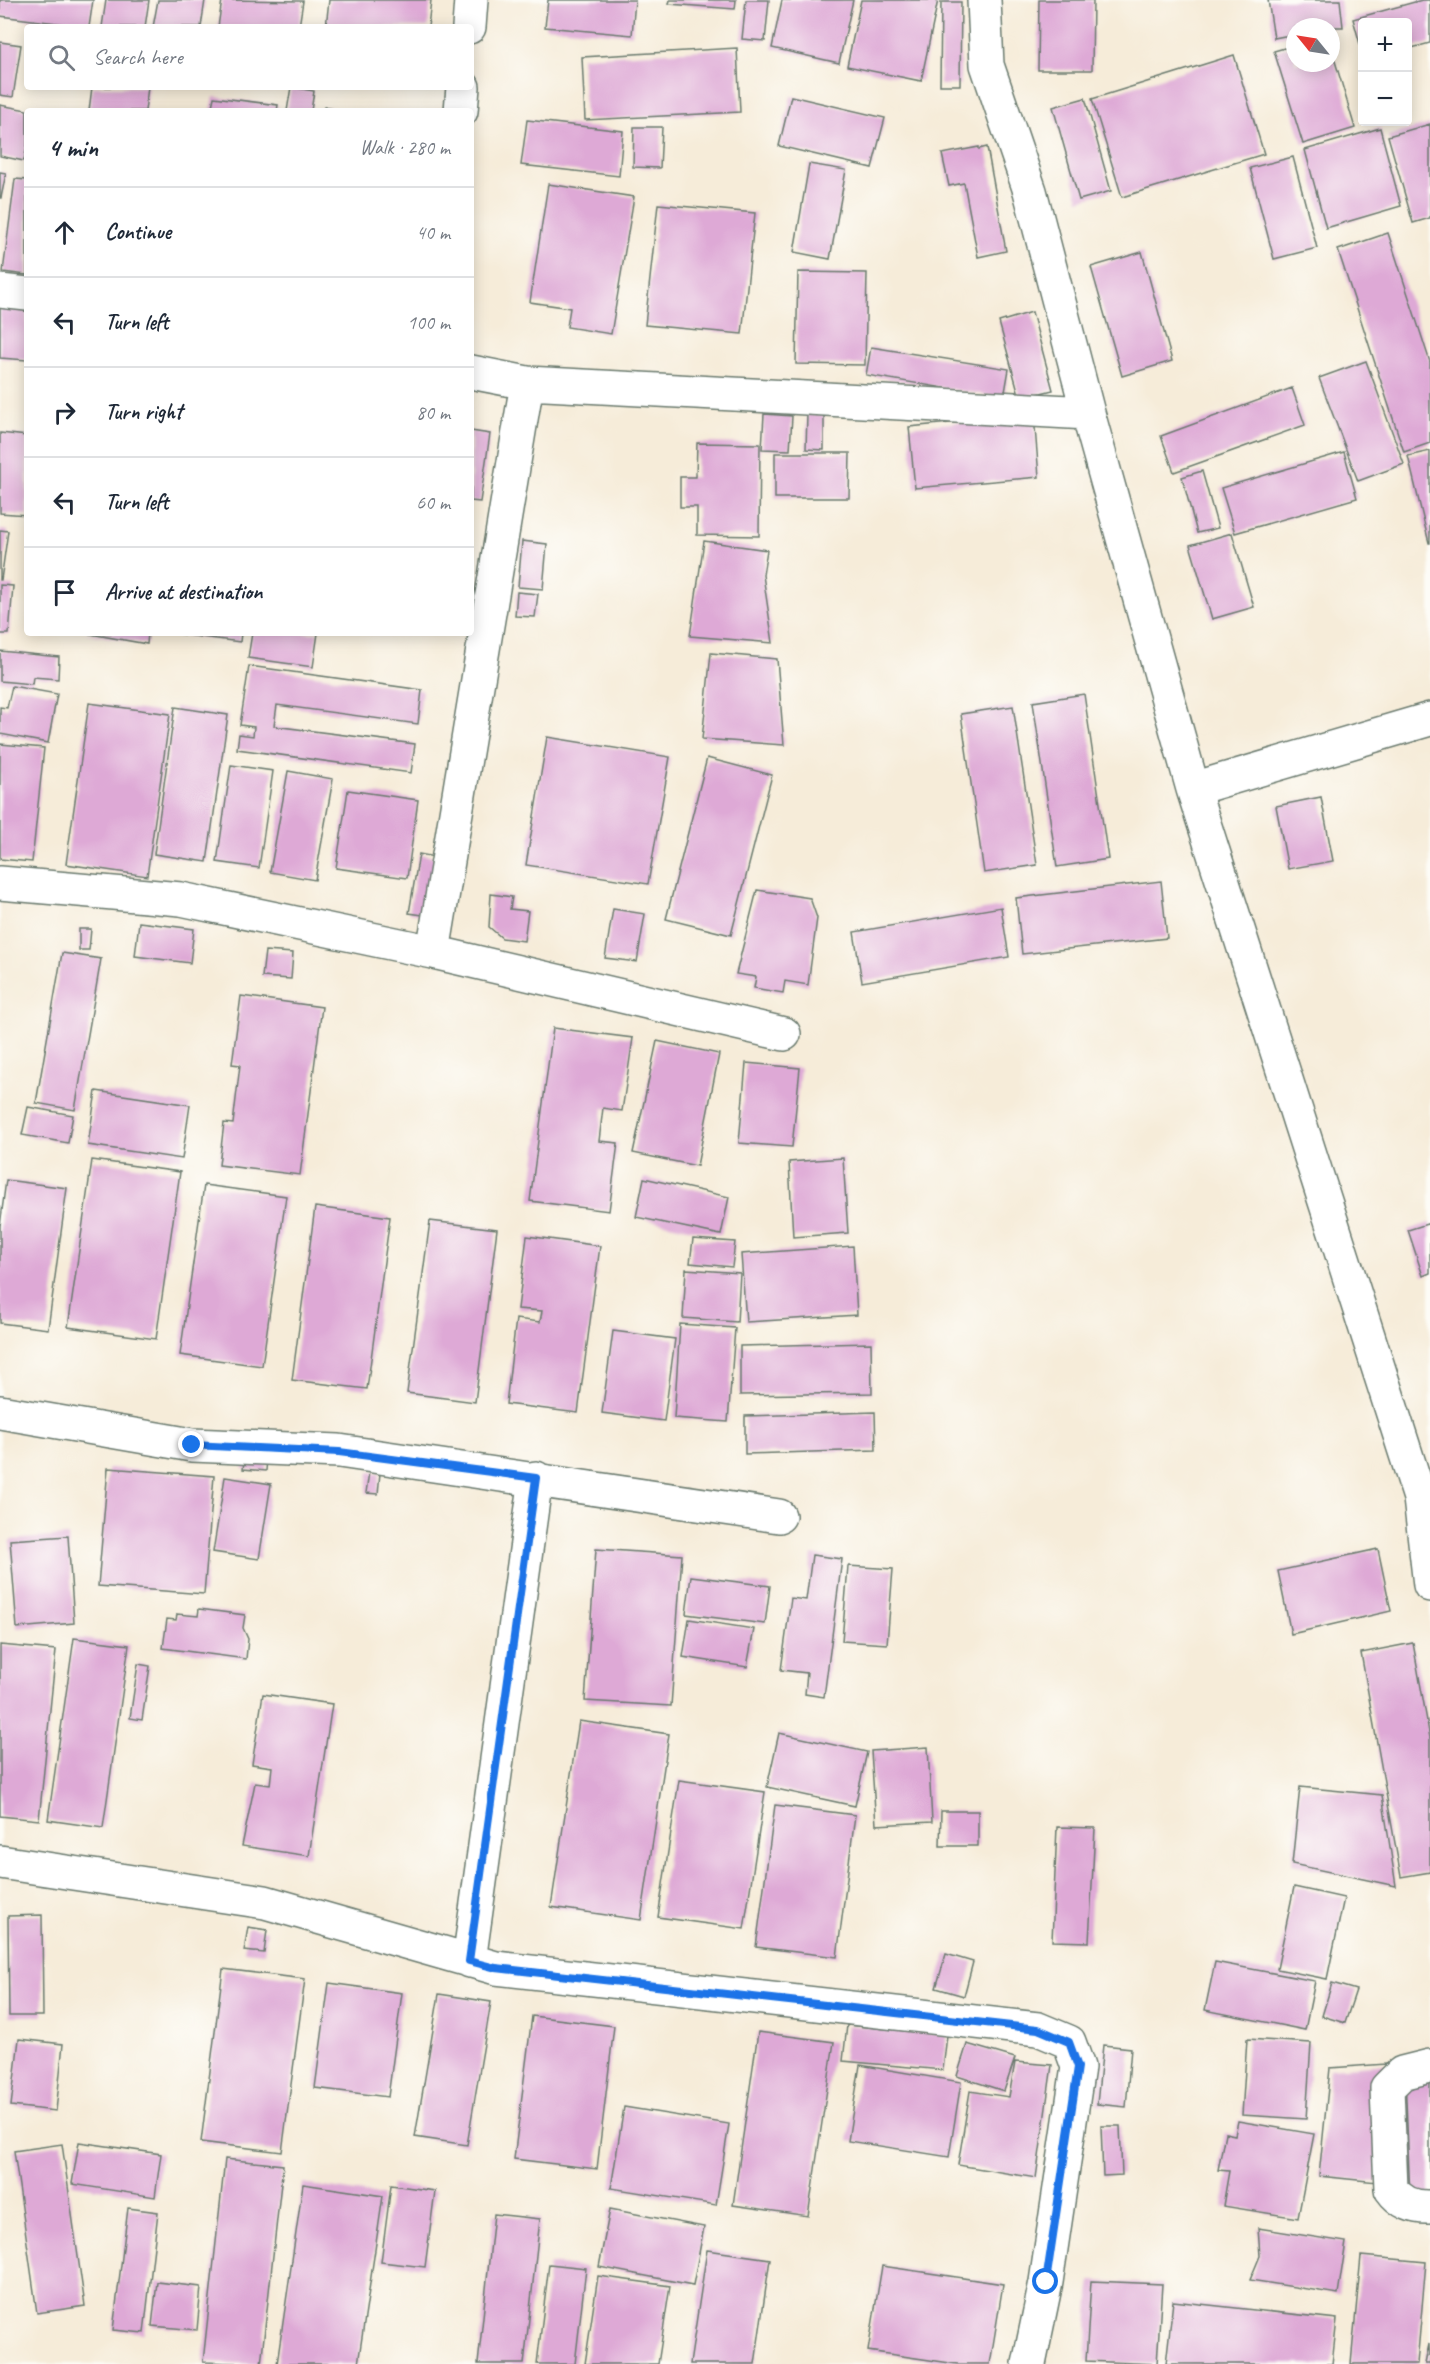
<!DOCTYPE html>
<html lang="en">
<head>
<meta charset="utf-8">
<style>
	body { margin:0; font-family:Caveat,sans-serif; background:#f6f6f7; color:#1f2937 }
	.controls { position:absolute; right:18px; top:18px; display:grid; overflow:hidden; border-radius:6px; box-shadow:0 3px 15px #0003 }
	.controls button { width:54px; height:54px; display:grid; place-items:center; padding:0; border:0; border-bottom:2px solid #e0e1e3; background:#fff; color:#1f2937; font:30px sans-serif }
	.compass { position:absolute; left:1286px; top:18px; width:54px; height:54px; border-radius:50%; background:#fff; box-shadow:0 3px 15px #0003; rotate:300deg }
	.stop { position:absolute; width:18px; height:18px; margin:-14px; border:4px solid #1a73e8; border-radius:50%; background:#fff }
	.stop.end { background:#1a73e8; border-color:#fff; box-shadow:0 2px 6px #0008 }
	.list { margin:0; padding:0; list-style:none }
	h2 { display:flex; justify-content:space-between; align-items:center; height:78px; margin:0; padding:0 24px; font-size:26px }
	h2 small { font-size:20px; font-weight:400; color:#747a83 }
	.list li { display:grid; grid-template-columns:39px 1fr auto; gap:18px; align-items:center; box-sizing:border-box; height:90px; padding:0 24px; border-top:2px solid #e0e1e3 }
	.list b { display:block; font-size:22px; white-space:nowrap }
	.list em { font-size:20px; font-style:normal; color:#747a83 }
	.icon { flex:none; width:33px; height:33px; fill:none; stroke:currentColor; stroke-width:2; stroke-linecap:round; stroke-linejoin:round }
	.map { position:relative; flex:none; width:1430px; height:2364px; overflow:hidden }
	.search { position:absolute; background:#fff; box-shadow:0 3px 15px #0003; left:24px; top:24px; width:450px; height:66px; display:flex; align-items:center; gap:15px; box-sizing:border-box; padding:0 21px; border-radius:6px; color:#747a83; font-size:22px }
	.panel { position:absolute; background:#fff; box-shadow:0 3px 15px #0003; left:24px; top:108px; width:450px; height:528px; border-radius:6px }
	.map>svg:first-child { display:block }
</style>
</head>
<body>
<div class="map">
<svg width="1430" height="2364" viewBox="0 0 1430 2364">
	<rect width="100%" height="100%" fill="#fdfcf7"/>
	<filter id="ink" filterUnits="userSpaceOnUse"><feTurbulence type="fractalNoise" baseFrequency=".0167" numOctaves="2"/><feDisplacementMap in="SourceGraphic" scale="12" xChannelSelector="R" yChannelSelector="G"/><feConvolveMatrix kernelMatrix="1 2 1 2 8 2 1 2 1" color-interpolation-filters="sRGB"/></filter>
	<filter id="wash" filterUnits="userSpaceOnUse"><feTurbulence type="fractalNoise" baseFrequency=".008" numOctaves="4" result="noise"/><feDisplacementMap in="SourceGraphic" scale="24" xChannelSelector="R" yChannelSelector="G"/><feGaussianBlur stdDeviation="1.35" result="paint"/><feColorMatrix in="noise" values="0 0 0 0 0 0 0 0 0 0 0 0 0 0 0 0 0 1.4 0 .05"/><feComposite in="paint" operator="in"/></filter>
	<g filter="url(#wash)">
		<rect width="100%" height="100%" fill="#f6ecd9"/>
		<g id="blocks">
			<path fill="#dea9d6" d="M0 0H93L89 27 0 16Z
				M106 0H149L145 27H102Z
				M158 0H205L201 27H153Z
				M222 0 303 1 299 27H218Z
				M329 0H431L428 27H326Z
				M548 0H635L632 35 545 27Z
				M670 0H736L735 9 669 4Z
				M746 0H769L765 41 742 39Z
				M782 0H853L839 63 772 48Z
				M861 0H938L921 81 847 66Z
				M1039 0H1093L1092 70H1038Z
				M1268 0H1340L1343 27H1295V34L1274 38Z
				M1422 0H1430V43L1408 49V22H1362V51L1353 19Z
				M941 2H961L960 85H940Z
				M0 42 21 45 13 97 0 95Z
				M1295 45V63H1331L1332 51 1355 128 1303 144 1274 51Z
				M737 48 740 112 585 120 582 57Z
				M1234 55 1264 154 1122 197 1092 99Z
				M92 87H148L145 111H89Z
				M291 87 314 91 311 111H287Z
				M791 96 885 118 872 168 779 146Z
				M214 97 278 105 277 111H211Z
				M1085 98 1111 191 1079 200 1053 107Z
				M0 105 27 110V146L24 161 0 156Z
				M324 107 340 110V111H323Z
				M527 120 623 131 619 176 521 165Z
				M1430 124V218L1413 223 1388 136Z
				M634 127H662L660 168 633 167Z
				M1380 128 1401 206 1326 228 1305 150Z
				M979 147V149L987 147 1006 251 978 257 964 183 949 186 942 154Z
				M1293 157 1317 248 1274 259 1250 168Z
				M809 164 846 170 830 259 794 252Z
				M0 172 6 173 1 198H0Z
				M15 179 27 180V275L3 272Z
				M548 184 634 197 611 334 567 327 570 308 530 302Z
				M658 204 755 213 742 334 645 325Z
				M1388 233 1430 362V443L1404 452 1338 250Z
				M1142 252 1172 361 1122 376 1091 267Z
				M798 272 867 273 865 365 796 364Z
				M0 305 27 307V360L0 358Z
				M1032 312 1053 390 1020 398 999 322Z
				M871 347 1009 369 1004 398 866 375Z
				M1366 361 1404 464 1358 481 1319 378Z
				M1292 388 1305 425 1174 472 1161 436Z
				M764 414 792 416 790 450 762 449Z
				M807 414 824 415V450L806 449Z
				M1034 415 1039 477 915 488 909 427Z
				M471 431 490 434 480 502 471 501Z
				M0 433 27 436V515L0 513Z
				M697 443 760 444 759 536 697 535V507H680V477H696Z
				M1430 451V543H1429L1408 456Z
				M1344 452 1357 498 1235 533 1221 488Z
				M775 453H850L849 498H775Z
				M1202 471 1218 528 1197 533 1182 477Z
				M0 530 8 531 1 580H0Z
				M1232 533 1254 607 1212 619 1190 545Z
				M522 541 547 544 543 589 518 587Z
				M704 541 767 550 763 575 773 643 690 636Z
				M0 585 13 586 9 634H0Z
				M517 592 538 594 535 617 515 616Z
				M85 633H148L147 644Z
				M170 633H241L240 642Z
				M252 633H318L313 667 248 658Z
				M0 651 59 657 58 679 33 677 32 684 0 681Z
				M711 653 777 659 784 745 702 739Z
				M249 666 422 690 418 724 277 705 274 726 415 744 411 773 237 749 239 734 253 736 254 727 240 725Z
				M12 686 57 694 48 743 0 734V707L7 708Z
				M1084 694 1108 859 1057 867 1033 702Z
				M89 703 170 714 147 876 66 864Z
				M1013 706 1037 865 984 873 961 714Z
				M175 707 228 715 207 862 154 854Z
				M547 737 670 757 648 884 526 865Z
				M0 744 44 748 32 862 0 859Z
				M707 758 772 775 731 935 666 919Z
				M231 765 273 771 259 868 217 862Z
				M288 771 333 779 315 880 270 872Z
				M348 790 418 800 407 878 336 868Z
				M1321 797 1333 861 1288 869 1276 806Z
				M419 854 440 858 430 916 409 913Z
				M1161 881 1167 938 1022 954 1016 898Z
				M757 890 810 898 817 918 808 985 785 981 783 993 754 988 756 977 736 974Z
				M491 894 512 897 510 909 528 911 524 941 502 938 489 927Z
				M1001 907 1009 957 862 982 854 932Z
				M613 909 645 914 637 962 605 958Z
				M139 922 194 929 190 963 135 956Z
				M79 929H91L89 950H79Z
				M265 951 293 953 291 979 262 977Z
				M62 953 101 959 75 1110 36 1103Z
				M241 996 322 1007 300 1175 219 1165 224 1123 233 1124 240 1065 232 1064Z
				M553 1028 633 1038 622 1111 603 1108 599 1141 618 1143 609 1211 530 1201Z
				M657 1041 719 1054 697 1166 633 1153Z
				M746 1063 800 1068 792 1147 739 1143Z
				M96 1091 190 1105 182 1159 88 1145Z
				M28 1107 73 1115 68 1143 22 1135Z
				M843 1158 848 1233 793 1237 789 1162Z
				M92 1160 180 1172 156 1339 68 1327Z
				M644 1178 729 1197 721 1235 636 1217Z
				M6 1180 67 1188 48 1329 0 1323V1226Z
				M204 1185 286 1196 262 1366 180 1355Z
				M315 1207 390 1217 367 1389 292 1380Z
				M430 1221 497 1229 475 1402 407 1393Z
				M1430 1223V1273L1423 1276 1408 1230Z
				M527 1236 600 1246 578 1413 506 1404 516 1319 540 1322 542 1311 518 1309Z
				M693 1239 735 1242 732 1267 690 1263Z
				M853 1246 857 1315 746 1322 741 1254Z
				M686 1269 740 1273 737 1322 683 1318Z
				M680 1324 735 1328 728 1422 674 1418Z
				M613 1331 675 1339 664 1421 602 1413Z
				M871 1343 872 1393 740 1395V1346Z
				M875 1412 876 1450 745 1454V1416Z
				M245 1455 267 1458 266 1471 243 1469Z
				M108 1468 214 1476 204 1594 98 1586Z
				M369 1472 380 1473 378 1494 366 1493Z
				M225 1477 271 1484 259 1559 213 1552Z
				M68 1536 74 1623 17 1628 10 1540Z
				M596 1549 682 1555 671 1706 585 1701Z
				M1378 1549 1391 1611 1291 1634 1278 1571Z
				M812 1555 842 1559 824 1697 805 1694 807 1673 781 1670 791 1598 806 1600Z
				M848 1566 893 1569 887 1644 842 1641Z
				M691 1576 770 1586 765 1624 686 1614Z
				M199 1609 245 1615 243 1628 248 1639 246 1659 163 1648 167 1619 176 1620 177 1614 198 1616Z
				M689 1619 754 1629 747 1667 683 1657Z
				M74 1638 129 1645 103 1828 48 1820Z
				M1413 1643 1430 1738V1872L1401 1877 1361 1653Z
				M0 1645 56 1650 39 1820 0 1816Z
				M138 1664 150 1666 142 1720 130 1718Z
				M263 1694 332 1704 309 1856 242 1846 255 1783 270 1785 272 1767 252 1764Z
				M579 1721 669 1734 641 1920 551 1907Z
				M779 1733 867 1752 855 1806 767 1787Z
				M928 1747 932 1822 876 1825 871 1751Z
				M679 1780 765 1792 744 1929 658 1917Z
				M1300 1787 1382 1795 1396 1886 1292 1864Z
				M775 1805 855 1815 837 1957 756 1947Z
				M941 1811H978V1846H940Z
				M1057 1827 1095 1828 1089 1942 1052 1941Z
				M1294 1887 1344 1898 1327 1979 1277 1969Z
				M42 1915 43 2016H9L8 1916Z
				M248 1927 267 1930 264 1953 244 1951Z
				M946 1954 973 1962 964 1996 936 1988Z
				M1215 1962 1315 1981 1305 2030 1205 2010Z
				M223 1969 305 1979 282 2152 201 2142Z
				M329 1983 402 1993 388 2097 315 2088Z
				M1332 1983 1356 1990 1345 2023 1322 2016Z
				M439 1994 491 2002 467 2145 415 2137Z
				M532 2016 614 2026 597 2169 514 2159Z
				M847 2025 947 2035 943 2070 843 2061Z
				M758 2032 834 2042 808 2216 733 2205Z
				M19 2039 63 2044 56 2111 11 2106Z
				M1247 2039 1311 2043 1306 2119 1242 2115Z
				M967 2044 1015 2058 1004 2091 957 2076Z
				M1103 2045 1131 2048 1126 2107 1097 2104Z
				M1015 2062 1052 2065 1036 2178 958 2165 970 2091 1009 2097Z
				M1386 2064 1377 2182 1319 2176 1330 2068Z
				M860 2065 961 2082 949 2157 848 2141Z
				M1405 2075H1430V2197H1410Z
				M624 2107 729 2124 716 2205 611 2188Z
				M1238 2121 1314 2134 1298 2218 1223 2206 1229 2171 1218 2170 1225 2133 1235 2135Z
				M1101 2126H1120L1122 2175 1103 2176Z
				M79 2142 161 2154 155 2197 72 2184Z
				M62 2144 85 2306 37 2313 14 2151Z
				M225 2159 283 2165 261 2364 203 2362Z
				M303 2184 383 2196 358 2364H277Z
				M391 2185 435 2191 425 2267 381 2262Z
				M128 2208 158 2212 144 2333 113 2330Z
				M610 2209 704 2227 693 2285 599 2267Z
				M494 2214 540 2219 524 2364H478Z
				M1258 2228 1346 2242 1338 2294 1250 2280 1260 2256Z
				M707 2250 770 2259 755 2364H690Z
				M1361 2256 1426 2262 1417 2364H1351Z
				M549 2264 586 2268 575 2364H537Z
				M882 2266 1003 2284 990 2364H957L868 2351Z
				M598 2276 670 2286 658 2364H585Z
				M1091 2281 1162 2284 1157 2364 1086 2361Z
				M157 2282 201 2287 197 2330 152 2326Z
				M1173 2301 1337 2319 1332 2364H1166Z
				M1429 2344 1430 2364H1425Z"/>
		</g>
	</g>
	<g filter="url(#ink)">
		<use href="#blocks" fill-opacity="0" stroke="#6a7a6e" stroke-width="1.5"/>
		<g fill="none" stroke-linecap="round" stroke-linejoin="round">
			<g stroke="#6a7a6e" stroke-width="36">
				<path id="minor" d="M984 0 987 65 1030 191 1088 413 1193 789 1420 1498 1430 1585
					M469 27 471 0
					M461 111 463 87
					M0 291 27 294
					M471 372 527 383 1088 413
					M1193 789 1430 719
					M0 883 181 899 433 952 784 1034
					M433 952 527 383
					M0 1412 192 1445 339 1451 779 1516
					M0 1862 265 1902 496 1968 1038 2029 1069 2042 1078 2067 1046 2282 1029 2364
					M469 1961 536 1478
					M1430 2066 1402 2073 1387 2088 1391 2189C1400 2202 1414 2208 1430 2207"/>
			</g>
			<use href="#minor" stroke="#fff" stroke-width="33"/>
		</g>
	</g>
	<g fill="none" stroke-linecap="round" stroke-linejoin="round" filter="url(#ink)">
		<path stroke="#1a73e8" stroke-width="8" d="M192 1445 339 1452 536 1478 469 1961 496 1968 1038 2029 1069 2042 1078 2067 1046 2282"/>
	</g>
</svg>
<div class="controls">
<button>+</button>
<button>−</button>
</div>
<svg class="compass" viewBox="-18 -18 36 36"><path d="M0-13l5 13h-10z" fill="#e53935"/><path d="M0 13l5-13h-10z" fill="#747a83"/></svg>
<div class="stop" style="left:1046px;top:2282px"></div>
<div class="stop end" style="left:192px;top:1445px"></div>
<div class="search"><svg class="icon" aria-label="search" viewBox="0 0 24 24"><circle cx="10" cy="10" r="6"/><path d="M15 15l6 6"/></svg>Search here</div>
<section class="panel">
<h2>4 min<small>Walk · 280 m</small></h2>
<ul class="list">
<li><svg class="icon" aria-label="ahead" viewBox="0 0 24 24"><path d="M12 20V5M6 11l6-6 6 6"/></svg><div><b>Continue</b></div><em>40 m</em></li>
<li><svg class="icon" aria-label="left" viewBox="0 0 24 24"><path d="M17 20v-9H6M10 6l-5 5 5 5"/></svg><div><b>Turn left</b></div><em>100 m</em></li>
<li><svg class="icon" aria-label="right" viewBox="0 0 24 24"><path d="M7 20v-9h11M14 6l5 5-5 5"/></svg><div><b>Turn right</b></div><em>80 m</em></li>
<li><svg class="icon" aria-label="left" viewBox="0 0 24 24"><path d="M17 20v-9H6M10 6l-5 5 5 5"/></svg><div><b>Turn left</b></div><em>60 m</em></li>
<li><svg class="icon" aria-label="arrive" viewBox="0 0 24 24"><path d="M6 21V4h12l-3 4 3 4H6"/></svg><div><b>Arrive at destination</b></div></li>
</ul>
</section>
</div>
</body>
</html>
